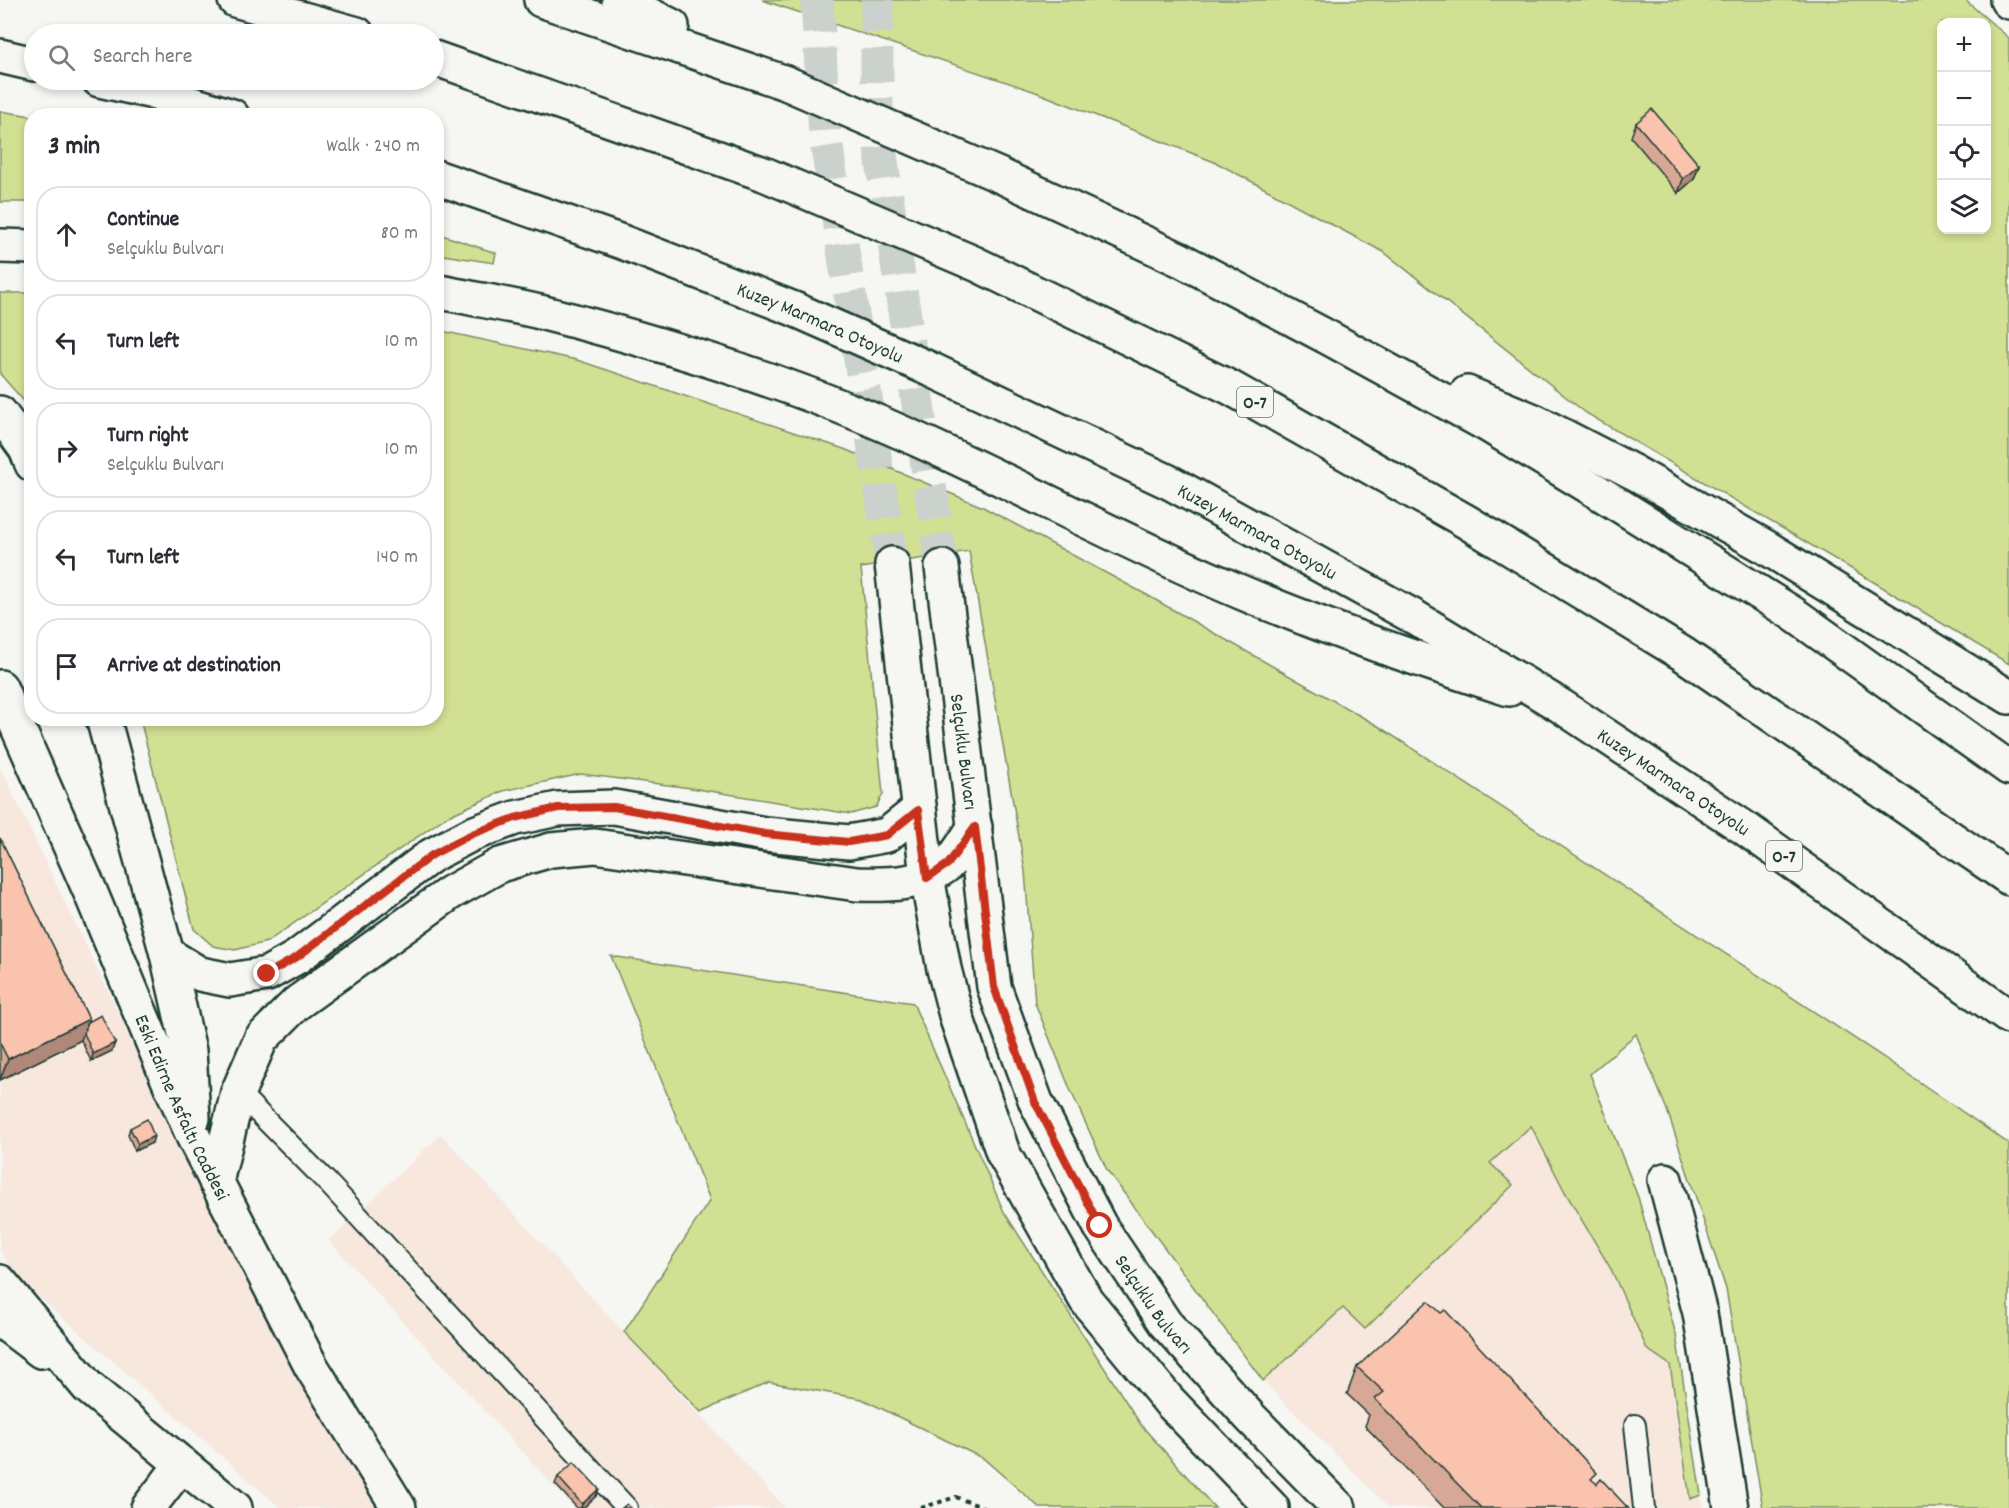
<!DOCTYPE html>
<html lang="en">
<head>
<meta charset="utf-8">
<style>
	body { margin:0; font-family:Dekko,sans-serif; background:#f2f2f3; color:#2b2b33 }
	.controls { position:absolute; right:18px; top:18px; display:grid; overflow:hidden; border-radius:12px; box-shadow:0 3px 9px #0003 }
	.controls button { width:54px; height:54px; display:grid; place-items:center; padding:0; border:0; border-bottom:2px solid #e1e1e2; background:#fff; color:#2b2b33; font:30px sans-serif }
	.stop { position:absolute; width:18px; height:18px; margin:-14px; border:4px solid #c8321e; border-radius:50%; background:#fff }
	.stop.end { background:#c8321e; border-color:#fff; box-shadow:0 2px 6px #0008 }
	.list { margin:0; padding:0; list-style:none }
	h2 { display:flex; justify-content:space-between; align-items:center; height:78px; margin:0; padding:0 24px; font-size:26px }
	h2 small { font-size:20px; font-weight:400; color:#7c7c81 }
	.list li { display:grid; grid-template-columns:39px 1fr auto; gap:18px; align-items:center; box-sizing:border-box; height:96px; margin:0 12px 12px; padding:0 12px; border:2px solid #e1e1e2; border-radius:24px }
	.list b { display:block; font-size:22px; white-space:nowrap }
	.list p { margin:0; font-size:20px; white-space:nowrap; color:#7c7c81 }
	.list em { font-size:20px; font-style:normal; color:#7c7c81 }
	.icon { flex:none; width:33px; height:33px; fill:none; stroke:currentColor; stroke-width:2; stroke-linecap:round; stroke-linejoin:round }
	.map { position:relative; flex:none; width:2009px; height:1508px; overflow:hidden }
	.search { position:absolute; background:#fff; box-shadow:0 3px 9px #0003; left:24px; top:24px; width:420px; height:66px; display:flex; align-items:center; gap:15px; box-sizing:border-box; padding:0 21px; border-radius:33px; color:#7c7c81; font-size:22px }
	.panel { position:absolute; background:#fff; box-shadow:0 3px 9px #0003; left:24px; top:108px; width:420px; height:618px; border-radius:24px }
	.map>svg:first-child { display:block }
</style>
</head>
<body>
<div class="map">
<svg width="2009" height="1508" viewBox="0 0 2009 1508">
	<rect width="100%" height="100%" fill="#f6f6f2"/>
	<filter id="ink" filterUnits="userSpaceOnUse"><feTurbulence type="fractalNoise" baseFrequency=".0167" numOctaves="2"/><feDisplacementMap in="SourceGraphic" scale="12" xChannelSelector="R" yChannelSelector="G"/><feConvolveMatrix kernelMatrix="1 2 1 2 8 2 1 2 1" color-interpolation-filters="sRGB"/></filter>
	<g filter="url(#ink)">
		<path fill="#f7e7dd" d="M0 767 262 1312 379 1508H281L16 1277 0 1250Z
			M1590 1073 1638 1197 1676 1335 1703 1508H1389L1263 1381 1343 1308 1365 1329 1513 1186 1490 1163Z
			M441 1134 785 1508H574L329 1241Z"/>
		<path fill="#d2e093" stroke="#788e64" stroke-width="1.5" fill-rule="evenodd" d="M762 0H1965L2009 38V664L1872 581 1586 413 1385 253 1217 163 1033 91ZM1942 22H1986V230H1942Z
			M0 111 31 116V202H0Z
			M436 233 496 253 494 263 437 254Z
			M0 293H31V409L0 374Z
			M437 330 577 360 844 449 983 507 1145 594 1378 726 1883 1057 2009 1144V1508H1763L1726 1289 1667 1110 1636 1034 1590 1074 1638 1197 1676 1335 1701 1495 1690 1499 1670 1365 1647 1349 1611 1269 1565 1192 1531 1126 1490 1163 1513 1185 1365 1329 1343 1308 1263 1381 1107 1170 1070 1089 1035 1003 1025 871 969 551 861 568 883 794 876 807 851 814 691 788 581 774 503 791 446 817 267 942 235 950 213 946 194 929 140 719 436 718Z
			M611 956 913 1003 1004 1212 1141 1425 1215 1508H1040L984 1459 862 1399 769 1382 701 1412 624 1332 710 1200Z"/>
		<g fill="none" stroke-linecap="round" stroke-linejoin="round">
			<path stroke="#cbd1cc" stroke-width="33" stroke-dasharray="33 16" stroke-linecap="butt" d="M817 0 825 135 892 564
				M877 0V128L942 567"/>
			<g stroke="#1f3d34" stroke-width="24">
				<path id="service" d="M238 1092 328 1183 627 1508
					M1635 1425 1644 1508"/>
			</g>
			<g stroke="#1f3d34" stroke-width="38">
				<path id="minor" d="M1665 1180 1700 1313 1731 1508
					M148 1508 182 1464"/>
			</g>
			<g stroke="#1f3d34" stroke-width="38">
				<g id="primary">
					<path d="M0 413 26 449 32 464"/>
					<path d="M892 564 927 877 944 969 957 1019 1003 1153 1086 1300 1169 1401 1272 1508"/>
					<path id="s1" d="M942 567 994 987 1036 1102 1100 1226 1165 1323 1250 1417 1339 1508"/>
					<path id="s2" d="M0 687 90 891 167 1077 194 1138 311 1366 399 1508"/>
					<path d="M103 718 167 954 189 1051 193 1118"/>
					<path d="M167 954 200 974 230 980 267 974 297 957 432 855 472 834 515 818 558 809 614 807 765 834 849 842 887 835 918 810"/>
					<path d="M216 1182 238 1092 261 1039 297 1003 450 893 500 865 551 850 595 846 857 884C888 885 922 885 947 865 958 855 966 839 975 827"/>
					<path d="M0 1282 88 1387 235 1508"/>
					<path d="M0 1320 41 1351"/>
				</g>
			</g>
			<g stroke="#1f3d34" stroke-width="38">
				<g id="motorway">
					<path d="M235 0 357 34"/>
					<path d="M541 0 786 83 1001 176 1181 260 1329 338 1486 424 1603 495 1792 613 2009 768"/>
					<path d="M619 0 672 26"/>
					<path d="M2007 0 2009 2"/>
					<path d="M0 56 34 64"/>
					<path d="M434 58 764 174 976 264 1231 388 1467 522 1683 654 2009 878"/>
					<path d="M99 80 153 92 232 116"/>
					<path id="s3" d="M436 177 622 242 794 309 932 370 1171 483 1416 618 1561 706 1746 829 2009 1017"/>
					<path d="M0 246 32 247"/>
					<path d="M436 291C472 299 508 304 544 313 630 335 714 360 797 390 951 446 1093 530 1243 593 1330 630 1419 660 1509 689"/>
					<path d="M1467 393 1534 421 1635 473 1764 546 2009 697"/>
				</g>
			</g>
			<path stroke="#1f3d34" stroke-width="4" stroke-dasharray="4.5 4.5" stroke-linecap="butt" d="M921 1508 956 1497 984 1508"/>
			<use href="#service" stroke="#f6f6f2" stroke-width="20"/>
			<use href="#minor" stroke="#f6f6f2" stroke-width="33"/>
			<use href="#primary" stroke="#f6f6f2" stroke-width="33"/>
			<use href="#motorway" stroke="#f6f6f2" stroke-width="33"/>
		</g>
		<path fill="#d7a895" stroke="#1f3d34" stroke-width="1.5" d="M1636 123 1699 165 1694 179 1678 193 1631 137Z
			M0 838 89 1019 88 1022 112 1051 91 1061 81 1040 0 1080Z
			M130 1128 152 1143 135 1151 128 1135Z
			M1357 1367 1594 1482 1628 1508H1444L1365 1426 1369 1415 1347 1394Z
			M558 1477 596 1496 583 1508H577L555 1484Z"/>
		<path fill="#af8879" stroke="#1f3d34" stroke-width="1.5" d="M1699 165 1694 179 1678 193 1683 179Z
			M89 1019 81 1040 0 1080 8 1059Z
			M115 1043 112 1051 91 1061 93 1054Z
			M154 1136 152 1143 135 1151 138 1144Z
			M599 1489 596 1496 583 1508H581L582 1504Z"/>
		<path fill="#fac3ad" stroke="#1f3d34" stroke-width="1.5" d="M1652 109 1699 165 1683 179 1636 123Z
			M0 838 89 1019 8 1059 0 1043Z
			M101 1015 115 1043 93 1054 84 1033 88 1022Z
			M147 1119 154 1136 138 1144 130 1128Z
			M1428 1301 1441 1313 1445 1310 1597 1473 1591 1479 1597 1484 1601 1479 1628 1508H1481L1375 1399 1384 1392 1357 1367Z
			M574 1462 599 1489 582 1504 558 1477Z
			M627 1504 631 1508H622Z"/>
	</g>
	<g fill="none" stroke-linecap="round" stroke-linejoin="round" filter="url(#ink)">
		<path stroke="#c8321e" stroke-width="8" d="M267 974 297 957 432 855 472 834 515 818 558 808 614 807 765 834 849 842 887 835 918 810 927 878 948 864 975 827 994 987 1035 1102 1100 1226"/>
	</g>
	<g text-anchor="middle" stroke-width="5" stroke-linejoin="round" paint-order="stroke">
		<g fill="#f6f6f2" stroke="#60746d" stroke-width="1.5">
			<rect x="1237" y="387" width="36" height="30" rx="4.5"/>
			<rect x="1766" y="841" width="36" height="30" rx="4.5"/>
		</g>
		<g font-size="18" font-weight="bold" fill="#1f3d34">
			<text x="1255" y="408">O-7</text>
			<text x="1784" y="862">O-7</text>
		</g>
		<g font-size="20" fill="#1f3d34" stroke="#f6f6f2">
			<text dy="7" stroke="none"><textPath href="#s3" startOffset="411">Kuzey Marmara Otoyolu</textPath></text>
			<text dy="7" stroke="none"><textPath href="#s3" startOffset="896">Kuzey Marmara Otoyolu</textPath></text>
			<text dy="7" stroke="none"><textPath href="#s1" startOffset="186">Selçuklu Bulvarı</textPath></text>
			<text dy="7" stroke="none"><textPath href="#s3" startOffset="1382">Kuzey Marmara Otoyolu</textPath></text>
			<text dy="7" stroke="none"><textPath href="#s2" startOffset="458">Eski Edirne Asfaltı Caddesi</textPath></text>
			<text dy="7" stroke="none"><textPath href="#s1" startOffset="780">Selçuklu Bulvarı</textPath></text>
		</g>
	</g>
</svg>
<div class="controls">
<button>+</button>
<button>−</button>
<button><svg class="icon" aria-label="locate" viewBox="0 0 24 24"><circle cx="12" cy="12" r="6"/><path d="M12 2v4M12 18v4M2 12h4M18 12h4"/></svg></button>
<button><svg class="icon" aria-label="layers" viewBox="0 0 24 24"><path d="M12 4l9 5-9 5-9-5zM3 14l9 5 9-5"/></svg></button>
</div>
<div class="stop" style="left:1100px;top:1226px"></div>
<div class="stop end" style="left:267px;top:974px"></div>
<div class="search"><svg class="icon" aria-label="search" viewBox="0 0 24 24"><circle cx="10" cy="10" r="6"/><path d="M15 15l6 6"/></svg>Search here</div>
<section class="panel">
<h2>3 min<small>Walk · 240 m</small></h2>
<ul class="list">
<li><svg class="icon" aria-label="ahead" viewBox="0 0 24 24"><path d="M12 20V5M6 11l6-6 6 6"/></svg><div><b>Continue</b><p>Selçuklu Bulvarı</p></div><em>80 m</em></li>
<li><svg class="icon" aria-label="left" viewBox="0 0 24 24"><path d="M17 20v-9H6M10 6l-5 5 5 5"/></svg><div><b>Turn left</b></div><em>10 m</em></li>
<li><svg class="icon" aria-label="right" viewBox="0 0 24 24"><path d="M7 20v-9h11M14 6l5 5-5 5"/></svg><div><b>Turn right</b><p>Selçuklu Bulvarı</p></div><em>10 m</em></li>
<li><svg class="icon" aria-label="left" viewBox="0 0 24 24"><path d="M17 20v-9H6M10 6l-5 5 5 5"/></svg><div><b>Turn left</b></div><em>140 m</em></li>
<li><svg class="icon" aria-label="arrive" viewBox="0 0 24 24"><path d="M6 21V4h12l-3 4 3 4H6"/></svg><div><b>Arrive at destination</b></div></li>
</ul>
</section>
</div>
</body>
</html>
